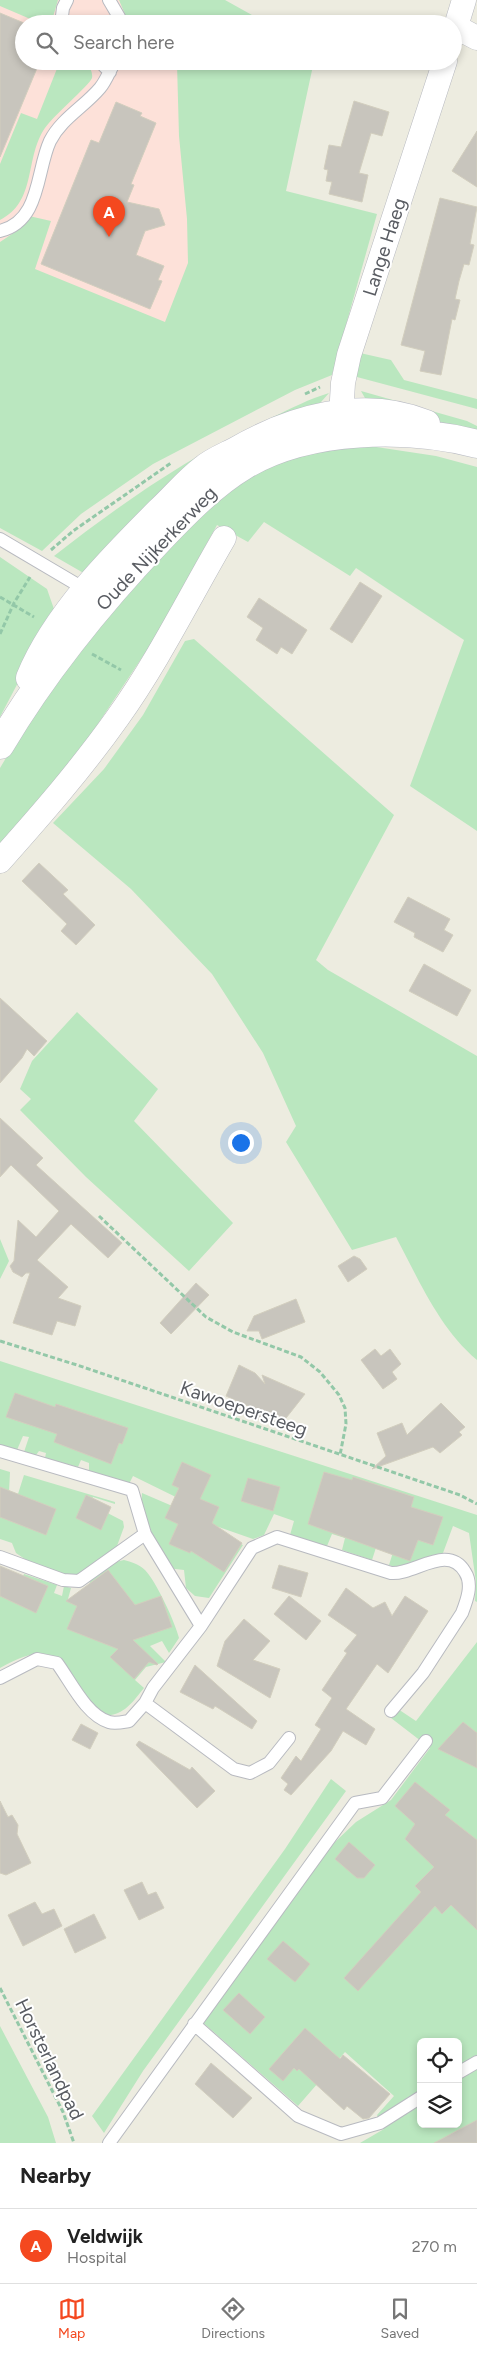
<!DOCTYPE html>
<html lang="en">
<head>
<meta charset="utf-8">
<style>
	body { margin:0; font-family:Figtree,sans-serif; background:#f2f2f2; color:#222 }
	.controls { position:absolute; right:15px; bottom:15px; display:grid; overflow:hidden; border-radius:8px; box-shadow:0 2px 8px #0003 }
	.controls button { width:45px; height:45px; display:grid; place-items:center; padding:0; border:0; border-bottom:1px solid #e0e0e0; background:#fff; color:#222; font:25px sans-serif }
	.you { position:absolute; left:240px; top:1142px; width:18px; height:18px; margin:-12px; border:4px solid #fff; border-radius:50%; background:#1a73e8; box-shadow:0 0 0 8px #1a73e833 }
	.badge { display:grid; place-items:center; width:32px; height:32px; border-radius:50%; background:#f4481f; color:#fff; font-size:16px; font-weight:700 }
	.pin { position:absolute; translate:-50% -41px; filter:drop-shadow(0 1px 2px #0008) }
	.pin::after { content:''; position:absolute; top:26px; width:18px; height:15px; background:inherit; clip-path:polygon(0 0,100% 0,50% 100%) }
	.list { margin:0; padding:0; list-style:none }
	h2 { display:flex; justify-content:space-between; align-items:center; height:65px; margin:0; padding:0 20px; font-size:21px }
	h2 small { font-size:16px; font-weight:400; color:#767676 }
	.list li { display:grid; grid-template-columns:32px 1fr auto; gap:15px; align-items:center; box-sizing:border-box; height:75px; padding:0 20px; border-top:1px solid #e0e0e0 }
	.list b { display:block; font-size:19px; white-space:nowrap }
	.list p { margin:0; font-size:16px; white-space:nowrap; color:#767676 }
	.list em { font-size:16px; font-style:normal; color:#767676 }
	.icon { flex:none; width:28px; height:28px; fill:none; stroke:currentColor; stroke-width:2; stroke-linecap:round; stroke-linejoin:round }
	.map { position:relative; flex:none; width:477px; height:2143px; overflow:hidden }
	.search { position:absolute; background:#fff; box-shadow:0 2px 8px #0003; left:15px; right:15px; top:15px; height:55px; display:flex; align-items:center; gap:12px; box-sizing:border-box; padding:0 18px; border-radius:28px; color:#767676; font-size:19px }
	.sheet { height:140px; background:#fff }
	nav { display:flex; justify-content:space-around; align-items:center; box-sizing:border-box; height:70px; border-top:1px solid #e0e0e0; background:#fff; font-size:14px; color:#767676 }
	nav a { display:grid; justify-items:center; gap:2px }
	nav .on { color:#f4481f }
	.map>svg:first-child { display:block }
</style>
</head>
<body>
<div class="map">
<svg width="477" height="2143" viewBox="0 0 477 2143">
	<rect width="100%" height="100%" fill="#edece0"/>
	<path fill="#fde1d9" d="M0 0H182L205 24H24V61H218L250 158 169 365 0 316Z"/>
	<path fill="#bae7bf" fill-rule="evenodd" d="M0 0H58L51 24H42L0 6Z
		M119 0H225L268 24H129Z
		M60 61 88 63C90 68 93 73 92 78 90 85 51 117 43 131 25 161 36 202 0 220V164L21 113 37 119Z
		M174 61H314L286 191 377 214 332 375 295 390 153 464 81 514 42 551 0 528V242L15 232 29 216 51 221 35 269 165 322 188 263 187 219 179 136 177 64Z
		M360 353 391 360 404 380 477 399V409L357 377 356 370Z
		M361 391 467 421 477 426V432L369 405Z
		M329 393 313 411 87 575 54 556C123 502 194 453 273 417 292 408 309 399 329 393Z
		M363 445 436 456 477 467V831L410 786 464 640 356 568 350 576 264 522 248 542 217 525 151 644 58 784 0 852V768L49 686 190 519 257 470 314 449Z
		M0 557 47 589 55 612 0 717Z
		M194 639 394 815 316 960 328 970 477 1056V1360C439 1328 419 1280 396 1237L352 1250 286 1142 296 1126 263 1053 212 974 131 889 53 823 104 769 143 715 185 641Z
		M77 1012 158 1089 134 1121 233 1223 189 1271 86 1177 20 1110 31 1099 20 1089 32 1061Z
		M0 1239 9 1261 0 1279Z
		M0 1361 477 1515V1602L475 1601 476 1582 469 1533 453 1526 443 1553 397 1568 389 1565 402 1524 385 1520 372 1560 342 1550 345 1538 332 1534 327 1546 290 1535 294 1521 274 1514 264 1535 253 1539 210 1524 207 1530 243 1545 209 1598 195 1596 186 1588 184 1570 167 1568 141 1509 142 1493 184 1511 188 1503 133 1476 129 1484 89 1472V1463L81 1460 78 1467 45 1458 46 1453 39 1451 36 1455 24 1452 29 1437 23 1436 17 1450 0 1445Z
		M0 1469 10 1472 9 1492 18 1494 24 1475 115 1502V1504L93 1497 90 1504 123 1521 124 1527 117 1546 78 1575 64 1576 35 1566 16 1553 12 1543 0 1539Z
		M124 1560C131 1562 139 1564 145 1570 156 1581 175 1622 179 1638L169 1653 162 1641 150 1646 166 1662 146 1667 135 1680 144 1688C132 1703 122 1718 101 1715 62 1677 68 1629 0 1668V1587L17 1593 24 1574 57 1585 54 1593 62 1596 64 1586 71 1588 68 1599 95 1610 107 1598 87 1580 111 1563Z
		M477 1642V2143H360L384 2129 377 2115 394 2096 345 2052 298 2106 200 2020 335 1842 356 1822 391 1800 430 1748 391 1718 398 1709 416 1721ZM421 2042H458V2124H421Z
		M331 1779 346 1791 143 2071 104 2133 92 2116 285 1849Z
		M0 2026 48 2117 56 2143H0Z"/>
	<path fill="#c8c5bd" stroke="#d2cebe" d="M0 13 24 23V61H40L0 157Z
		M354 101 389 112 382 136 371 133 359 173 368 175 362 202 329 194 332 182 326 181 328 170 324 169 329 145 341 147Z
		M116 102 142 113 140 116 156 123 131 184 134 185 127 202 159 209 165 225 145 231 136 255 164 266 158 280 162 281 150 309 41 264 91 140 99 143Z
		M477 131V187L452 171Z
		M440 198 477 207 470 244 474 245 469 265 464 264 459 281 455 299 460 300 455 320 452 319 441 375 420 371 425 351 401 345Z
		M360 582 382 596 352 643 330 629Z
		M259 598 307 630 292 654 281 647 277 654 256 640 263 628 247 617Z
		M39 863 68 890 63 894 95 925 76 945 61 931 67 924 22 881Z
		M408 897 450 919 444 930 453 935 443 952 414 937 415 933 394 922Z
		M424 964 471 990 457 1016 409 991Z
		M0 998 47 1041 34 1056 27 1049 22 1058 0 1083Z
		M0 1118 43 1158 36 1165 122 1243 108 1258 71 1224 37 1260 68 1287 58 1298 81 1306 75 1326 57 1321 52 1335 13 1323 30 1273H26L22 1277 13 1272 10 1266 14 1261 18 1220 36 1237 59 1211 11 1165 0 1177Z
		M354 1256 360 1259 367 1269 348 1282 338 1266Z
		M196 1283 209 1295 171 1334 160 1323Z
		M296 1299 305 1322 262 1339 259 1331H247L254 1316Z
		M375 1349 381 1356 390 1349 401 1364 392 1372 397 1379 383 1389 361 1360Z
		M239 1365 255 1373 265 1384 262 1375 305 1394 279 1427 243 1414 248 1406 226 1396Z
		M15 1393 55 1407 56 1404 128 1428 122 1444 119 1443 111 1464 54 1442 57 1434 6 1417Z
		M441 1403 465 1427 459 1432 462 1435 440 1453 433 1447 372 1469 386 1456 377 1433 402 1423 407 1435Z
		M182 1462 211 1475 200 1499 219 1507 212 1523 242 1543 224 1572 191 1551 190 1553 169 1544 178 1524 165 1518 179 1488 172 1485Z
		M324 1472 352 1480 353 1477 414 1497 411 1507 443 1517 433 1545 418 1540 410 1561 308 1524Z
		M248 1478 280 1487 273 1511 241 1501Z
		M0 1487 56 1509 46 1535 0 1517Z
		M86 1495 111 1507 101 1530 76 1518Z
		M279 1565 308 1573 301 1597 272 1588Z
		M0 1566 48 1586 36 1613 0 1596Z
		M108 1570 135 1605 161 1596 172 1627 133 1640 158 1664 157 1665 149 1662 134 1679 110 1657 118 1649 67 1629 77 1606 66 1601Z
		M346 1588 373 1608 385 1602 392 1616 405 1596 428 1611 388 1673 377 1664 346 1709 375 1729 366 1745 343 1731 331 1751 291 1795 284 1790 288 1784 281 1778 296 1756 301 1761 321 1729 315 1725 332 1698 322 1690 347 1653 344 1651 357 1635 328 1615Z
		M289 1596 321 1621 306 1640 274 1614Z
		M244 1619 270 1641 253 1660 280 1669 270 1698 217 1666 225 1641Z
		M195 1665 257 1721 252 1729 215 1706 213 1709 180 1692Z
		M463 1722 477 1733V1768L438 1749Z
		M81 1724 98 1733 90 1749 72 1740Z
		M139 1741 190 1770 192 1767 215 1791 197 1808 136 1745Z
		M415 1782 450 1810 445 1815 477 1840V1930L451 1905 442 1914 435 1906 358 1991 344 1978 421 1892 415 1886 434 1867 405 1839 415 1824 395 1806Z
		M0 1801 8 1817 12 1815 18 1825 17 1834 31 1863 6 1875 0 1873Z
		M349 1842 375 1865 364 1878H357L335 1859Z
		M142 1882 148 1895 156 1892 164 1908 139 1920 124 1890Z
		M35 1902 42 1914 54 1909 62 1926 23 1946 8 1915Z
		M94 1914 106 1938 75 1953 64 1929Z
		M283 1941 310 1964 295 1982 267 1959Z
		M239 1993 265 2017 250 2034 223 2010Z
		M305 2028 340 2059 343 2055 390 2094 369 2118 363 2119 347 2106 344 2110 299 2069 297 2071 294 2068 283 2081 269 2069Z
		M211 2063 252 2098 233 2118 195 2084Z
		M477 2120V2143H434Z"/>
	<g fill="none" stroke-linecap="round" stroke-linejoin="round">
		<g stroke="#b8bac0" stroke-width="14">
			<path id="lane" d="M109 0 119 17 120 24
				M61 24 63 8 67 0
				M99 61 110 72
				M0 231C41 221 36 171 50 141 61 119 84 107 100 88 106 81 110 70 115 61
				M0 539 88 591
				M0 1451 132 1490 145 1534 201 1626 153 1688 145 1703 129 1721C123 1722 115 1724 109 1722 86 1715 71 1682 57 1663L37 1659 0 1678
				M0 1557 63 1580 79 1581 145 1534
				M201 1626 252 1548 277 1537 391 1573C414 1575 448 1543 465 1572 473 1584 467 1600 462 1613L423 1673 391 1711
				M145 1703 234 1769 250 1773 269 1763 289 1738
				M194 2024 298 2116 341 2134 380 2123 421 2097
				M458 2073 477 2062
				M109 2143 355 1803 382 1798 426 1741"/>
		</g>
		<g stroke="#b8bac0" stroke-width="25">
			<path id="street" d="M456 27 477 38
				M453 36 464 0
				M340 433 343 383 349 355 445 61
				M0 861C41 815 82 768 118 717 158 661 189 598 224 538"/>
		</g>
		<g stroke="#bbbdc5" stroke-width="29">
			<path id="secondary" d="M30 678C56 615 113 558 160 511 175 497 188 481 204 469 212 462 224 457 234 452 291 419 362 398 426 424
				M0 745C44 671 100 602 160 539 185 513 213 484 245 465 309 427 407 426 477 444"/>
		</g>
		<path stroke="#93c8a8" stroke-width="3" stroke-dasharray="5 2.5" stroke-linecap="butt" d="M305 394 320 387
			M51 550 73 531 171 463
			M0 597 34 617
			M0 634 14 603 30 577
			M92 654 121 670
			M99 1216 206 1317 233 1332 301 1357 320 1372 339 1395 345 1408 346 1424 340 1455
			M0 1341 77 1365 460 1495 477 1504
			M0 1988 63 2112 74 2143"/>
		<use href="#lane" stroke="#fff" stroke-width="12"/>
		<use href="#street" stroke="#fff" stroke-width="24"/>
		<use href="#secondary" stroke="#fff" stroke-width="28"/>
	</g>
	<g text-anchor="middle" stroke-width="4" stroke-linejoin="round" paint-order="stroke">
		<g font-size="19" fill="#595c62" stroke="#fff">
			<text transform="translate(384 247) rotate(-72)" y="7">Lange Haeg</text>
			<text transform="translate(156 548) rotate(-46)" y="7">Oude Nijkerkerweg</text>
			<text transform="translate(244 1408) rotate(19)" y="7">Kawoepersteeg</text>
			<text transform="translate(50 2059) rotate(64)" y="7">Horsterlandpad</text>
		</g>
	</g>
</svg>
<div class="controls">
<button><svg class="icon" aria-label="locate" viewBox="0 0 24 24"><circle cx="12" cy="12" r="6"/><path d="M12 2v4M12 18v4M2 12h4M18 12h4"/></svg></button>
<button><svg class="icon" aria-label="layers" viewBox="0 0 24 24"><path d="M12 4l9 5-9 5-9-5zM3 14l9 5 9-5"/></svg></button>
</div>
<div class="you"></div>
<div class="pin badge" style="left:109px;top:237px">A</div>
<div class="search"><svg class="icon" aria-label="search" viewBox="0 0 24 24"><circle cx="10" cy="10" r="6"/><path d="M15 15l6 6"/></svg>Search here</div>
</div>
<section class="sheet">
<h2>Nearby<small></small></h2>
<ul class="list">
<li><span class="badge">A</span><div><b>Veldwijk</b><p>Hospital</p></div><em>270 m</em></li>
</ul>
</section>
<nav>
<a class="on"><svg class="icon" aria-label="map" viewBox="0 0 24 24"><path d="M3 6l6-2 6 2 6-2v14l-6 2-6-2-6 2zM9 4v14M15 6v14"/></svg>Map</a>
<a><svg class="icon" aria-label="directions" viewBox="0 0 24 24"><path d="M12 3l9 9-9 9-9-9zM9 14v-3h6M13 9l2 2-2 2"/></svg>Directions</a>
<a><svg class="icon" aria-label="saved" viewBox="0 0 24 24"><path d="M7 4h10v16l-5-4-5 4z"/></svg>Saved</a>
</nav>
</body>
</html>
